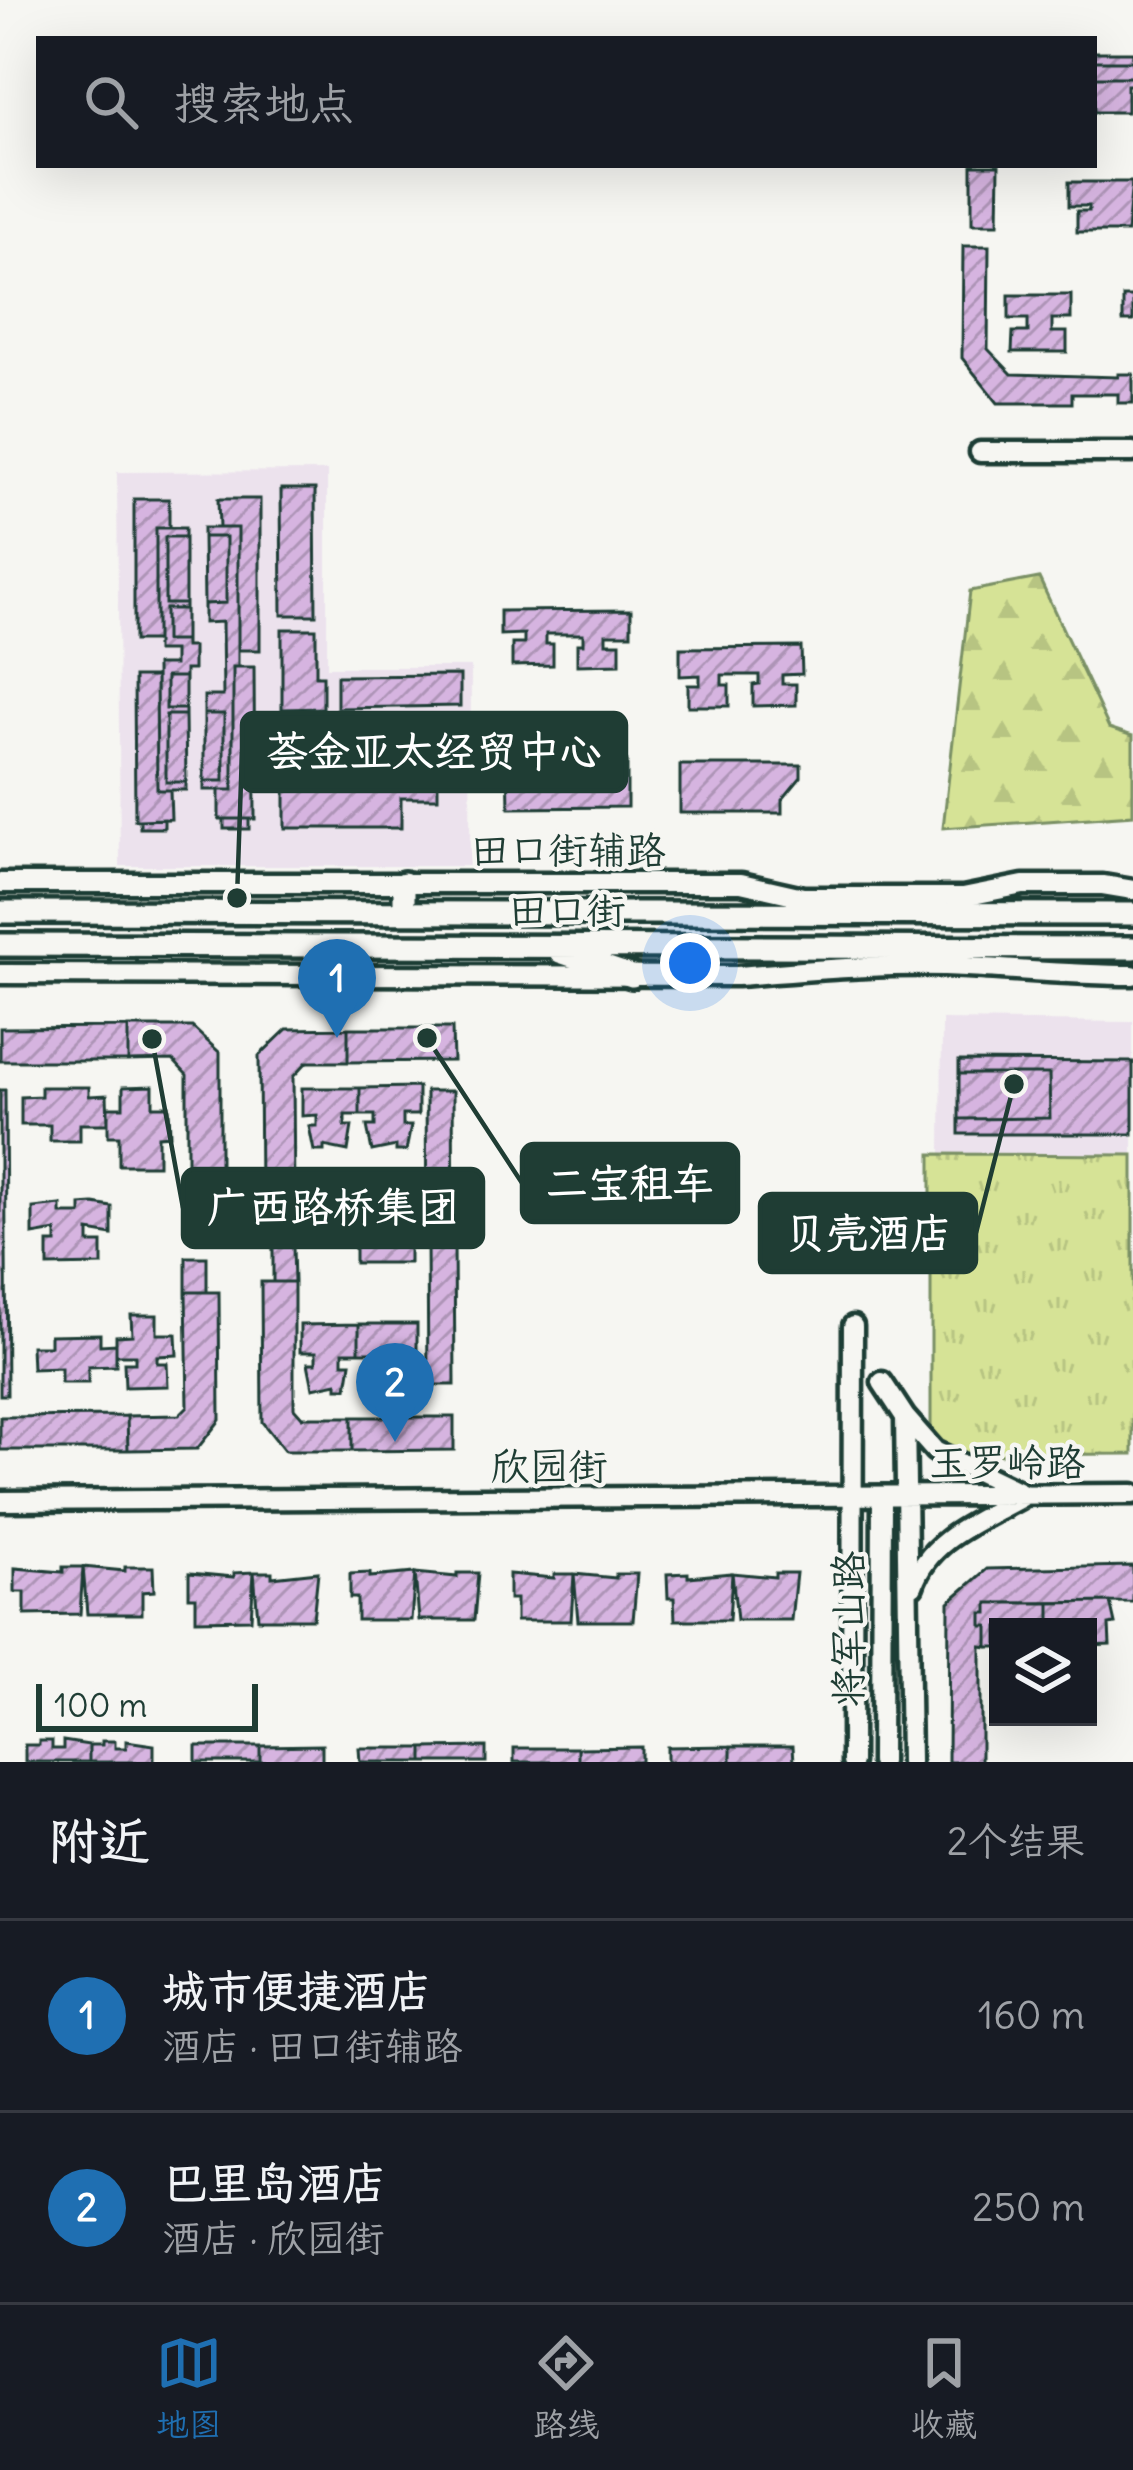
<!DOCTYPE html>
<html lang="zh">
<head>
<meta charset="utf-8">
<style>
	body { margin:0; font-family:Delius,"LXGW WenKai TC",sans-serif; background:#20242c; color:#f1f3f6 }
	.controls { position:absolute; right:36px; bottom:36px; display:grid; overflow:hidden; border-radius:0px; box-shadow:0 12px 48px #0002 }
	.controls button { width:108px; height:108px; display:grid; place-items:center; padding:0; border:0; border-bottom:3px solid #363941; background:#171b24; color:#f1f3f6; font:60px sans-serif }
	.scale { position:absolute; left:36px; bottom:30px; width:222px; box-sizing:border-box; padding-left:12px; border:6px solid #1f3d34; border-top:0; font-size:33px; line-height:42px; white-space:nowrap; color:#1f3d34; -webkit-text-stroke:9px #f6f6f2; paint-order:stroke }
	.you { position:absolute; left:690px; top:963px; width:42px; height:42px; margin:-30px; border:9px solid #fff; border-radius:50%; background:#1a73e8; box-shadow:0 0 0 18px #1a73e833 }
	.badge { display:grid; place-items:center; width:78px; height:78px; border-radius:50%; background:#1f6fb2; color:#fff; font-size:39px; font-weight:700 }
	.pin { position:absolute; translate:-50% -99px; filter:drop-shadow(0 3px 6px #0008) }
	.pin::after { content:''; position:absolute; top:63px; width:42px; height:36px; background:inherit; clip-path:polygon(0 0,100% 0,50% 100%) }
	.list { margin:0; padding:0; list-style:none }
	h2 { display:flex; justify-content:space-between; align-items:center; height:156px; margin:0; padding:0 48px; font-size:51px }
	h2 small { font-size:39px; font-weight:400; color:#9ea1a6 }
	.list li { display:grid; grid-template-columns:78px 1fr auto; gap:36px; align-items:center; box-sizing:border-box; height:192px; padding:0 48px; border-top:3px solid #363941 }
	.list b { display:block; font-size:45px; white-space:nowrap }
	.list p { margin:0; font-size:39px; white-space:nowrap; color:#9ea1a6 }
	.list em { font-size:39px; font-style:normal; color:#9ea1a6 }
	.icon { flex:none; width:66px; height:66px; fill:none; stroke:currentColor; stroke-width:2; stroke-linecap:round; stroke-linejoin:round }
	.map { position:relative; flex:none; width:1133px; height:1762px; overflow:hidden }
	.search { position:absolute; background:#171b24; box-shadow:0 12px 48px #0002; left:36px; right:36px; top:36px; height:132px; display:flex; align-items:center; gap:30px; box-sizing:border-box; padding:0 42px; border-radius:0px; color:#9ea1a6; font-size:45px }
	.sheet { height:540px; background:#171b24 }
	nav { display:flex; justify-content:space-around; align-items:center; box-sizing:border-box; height:168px; border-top:3px solid #363941; background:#171b24; font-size:33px; color:#9ea1a6 }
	nav a { display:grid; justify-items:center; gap:6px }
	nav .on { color:#1f6fb2 }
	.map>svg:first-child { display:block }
</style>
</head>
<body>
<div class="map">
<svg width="1133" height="1762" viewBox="0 0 1133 1762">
	<defs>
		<pattern id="grass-tufts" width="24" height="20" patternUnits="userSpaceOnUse" patternTransform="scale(3)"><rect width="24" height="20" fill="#d6e396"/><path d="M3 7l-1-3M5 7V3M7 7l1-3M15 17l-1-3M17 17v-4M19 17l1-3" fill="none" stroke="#b7c482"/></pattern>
		<pattern id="forest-firs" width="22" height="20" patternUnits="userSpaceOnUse" patternTransform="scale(3)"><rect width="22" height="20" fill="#d6e396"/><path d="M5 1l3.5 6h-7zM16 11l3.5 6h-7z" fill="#b7c482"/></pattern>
		<pattern id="building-hatch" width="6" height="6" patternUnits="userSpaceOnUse" patternTransform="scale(3)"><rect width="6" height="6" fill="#d6b4e0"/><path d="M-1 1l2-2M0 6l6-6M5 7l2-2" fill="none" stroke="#ad94b6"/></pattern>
	</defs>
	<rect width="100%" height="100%" fill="#f6f6f2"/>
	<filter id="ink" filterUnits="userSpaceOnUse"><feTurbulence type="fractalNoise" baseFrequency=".00833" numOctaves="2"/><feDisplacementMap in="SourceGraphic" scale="24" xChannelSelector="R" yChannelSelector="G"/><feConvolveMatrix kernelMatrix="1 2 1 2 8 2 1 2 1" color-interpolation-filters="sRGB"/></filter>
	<g filter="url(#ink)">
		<path fill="#ece2ed" d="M327 471V667H471L470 866H120L117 472Z
			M942 1020 1133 1022V1155L941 1154Z"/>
		<path fill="url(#grass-tufts)" stroke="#7a9065" stroke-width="3" d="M931 1154 1133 1155V1454L931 1455Z"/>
		<path fill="url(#forest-firs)" stroke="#7a9065" stroke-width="3" d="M1039 578 1109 728 1133 736V815L943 828 970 591Z"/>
		<path fill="url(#building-hatch)" stroke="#1f3d34" stroke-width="3" d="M1094 52H1133V77H1094Z
			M1094 61H1133V85H1127V112H1094Z
			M972 165H999L998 224H972Z
			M1069 182H1132L1127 232H1077V211H1089V206H1069Z
			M963 246H989L988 349 1012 374 1118 377V374H1133V403H1118V394H1072V403H998L962 358Z
			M1009 295H1071V319H1052V332H1067V352H1012L1013 332H1028V319H1009Z
			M1123 297H1133V321H1123Z
			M281 489H315L316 615H282Z
			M134 499H169V528H156V641H134Z
			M218 499H260V650H238V528H219Z
			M156 528H185V537H165V604H185V609H165V641H185V647H193V670H185V677H166V709H185V715H166V782H186V790H157L156 665H174V651H156Z
			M203 528H238V667H233V790H204V781H224V714H204V696H223L222 622 204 623V604L226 603V537H203Z
			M165 537H185V604H165Z
			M203 537H226V603L204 604Z
			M165 609H185V641H165Z
			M631 610V634H606V643H620V664L577 665V644H583V634H546V644H553V665L512 666V644H524V634L500 635V611Z
			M282 629H316V676H323V708L282 709Z
			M801 647 802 674 782 675V684H796V705L753 706V685L759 684V675H722V685H729V706H688V685H700V675L680 676V648Z
			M233 667H254L255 819H219V790H233Z
			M460 675V706L337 708V676Z
			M134 677H156L157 790H170L171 819 135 820Z
			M166 677H185V709H166Z
			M204 714H224V781H204Z
			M166 715H185L186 782H166Z
			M438 741V798H401V828H285V742Z
			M508 762H627V807L509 808Z
			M680 765H801V777L782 800V813H680Z
			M164 819V828H140V820Z
			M224 819H249V829H224Z
			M128 1027V1061H0V1028Z
			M128 1027H192L220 1053V1201H187V1075L173 1060 128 1061Z
			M348 1028V1062H307L293 1077 294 1199 260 1200 259 1056 287 1029Z
			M348 1028H452L453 1061 348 1062Z
			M959 1061 1133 1062V1134H959Z
			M959 1074H1049L1050 1118 959 1119Z
			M153 1086V1106H169L170 1135 158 1136V1165H119V1136H108V1107H123V1087Z
			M41 1087H89V1096L107 1095 108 1124H80V1141H50V1125H21V1097L41 1096Z
			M418 1087V1115H403V1126H411L406 1151H396V1146L372 1151 367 1126H375V1115H360V1088Z
			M302 1088H360V1115H345V1126H352L348 1151 324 1146V1151H314L309 1126H317V1115L302 1116Z
			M0 1090H5L7 1395H0Z
			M426 1091H453L455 1385H428Z
			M357 1201H368V1211H389V1201L419 1204V1232L396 1228V1240H409V1263H355V1240H363V1228L340 1232V1204Z
			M94 1204 112 1207V1235L89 1231V1243H102V1265L48 1266V1243H56V1231L33 1235V1208L61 1205V1214H81V1205Z
			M273 1247H293L294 1282H273Z
			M186 1257H207V1292H186Z
			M261 1282H294V1408L302 1417H352V1451H285L262 1422Z
			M186 1292H219L220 1420 197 1449 128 1450 127 1416 179 1415 188 1406Z
			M131 1315H157V1334H176L177 1355 157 1356V1363H167L168 1386 125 1387 124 1363H135V1355H116V1336L132 1335Z
			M359 1324H417V1352H402V1363H409L405 1388 380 1383V1388H371L366 1363H374V1352H359Z
			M359 1324V1352H343V1363H351L347 1388H337V1383L313 1388 308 1363H316V1352H300V1325Z
			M100 1334V1345L116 1344V1366L88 1367V1383H61V1368L32 1369 31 1346H50V1335Z
			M127 1416 128 1450H0V1417Z
			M352 1417H454V1450L352 1451Z
			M1133 1566V1602L988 1603V1613H982V1626H988V1647L981 1646V1762H948L949 1602 987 1569Z
			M63 1567H83L80 1614 25 1615V1592H15V1568L63 1572Z
			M83 1567 125 1571V1567H153L154 1591 142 1592V1614H87Z
			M254 1572H272V1577L318 1572 313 1619H258Z
			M254 1572 251 1619 196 1620V1597H189V1573L234 1577V1573Z
			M370 1573V1577L415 1573 411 1620H357V1598H350V1574Z
			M415 1573 457 1577V1573H478L474 1620H419Z
			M688 1573V1577L732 1573 729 1620H675L674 1598H668L667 1574Z
			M732 1573 775 1577V1573H796L791 1620H737Z
			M509 1574 554 1578V1574H574L571 1621H516V1599H509Z
			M574 1574 616 1578V1574H637L633 1621H578Z
			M1110 1602 1115 1624 1109 1625 1110 1645 1088 1646V1627L1050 1625V1603Z
			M988 1603H1050V1625L998 1627V1647H988V1626H982V1613H988Z
			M39 1741H52V1749H63V1741L89 1745V1762H25V1745H39Z
			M102 1741H115V1748H126V1741L154 1745V1762H89V1745H102Z
			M322 1745V1762H260V1746Z
			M196 1746H260V1762H196Z
			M731 1746H793L794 1762H731Z
			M731 1746V1762H667V1747Z
			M486 1747V1762H423V1748Z
			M641 1747V1762H578V1748Z
			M359 1748H423V1762H360Z
			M514 1748H578V1762H514Z"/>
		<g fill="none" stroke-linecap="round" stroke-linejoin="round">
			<g stroke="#1f3d34" stroke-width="27">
				<path id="minor" d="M980 452H1133
					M0 883H741L803 897H963L1023 885H1103L1133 890
					M0 974 737 976C814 970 891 963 967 967 1023 970 1077 975 1133 975
					M882 1382 905 1417 935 1451 1022 1493
					M905 1417 910 1762
					M0 1501 1133 1494
					M913 1586C929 1538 980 1521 1022 1497
					M852 1762 853 1326
					M881 1762 882 1496"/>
			</g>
			<g stroke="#1f3d34" stroke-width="30">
				<path id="major" d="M404 883V913
					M0 912 1133 914
					M0 945 1133 948
					M560 952 632 976"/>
			</g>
			<use href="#minor" stroke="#f6f6f2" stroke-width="18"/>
			<use href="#major" stroke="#f6f6f2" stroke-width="21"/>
		</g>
	</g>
	<g text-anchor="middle" stroke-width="9" stroke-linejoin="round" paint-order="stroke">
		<g font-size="39" fill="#1f3d34" stroke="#f6f6f2">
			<text x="568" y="864">田口街辅路</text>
			<text x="567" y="924">田口街</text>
			<text x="1007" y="1476">玉罗岭路</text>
			<text x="549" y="1480">欣园街</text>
			<text transform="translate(848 1629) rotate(-90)" y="14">将军山路</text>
		</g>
	</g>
	<path fill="none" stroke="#1f3d34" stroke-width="4.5" d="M237 898L242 752M427 1038L522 1183M152 1039L183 1208M1014 1084L976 1233"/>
	<g fill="#1f3d34" stroke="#f6f6f2" stroke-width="4.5">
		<circle cx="237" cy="898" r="12"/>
		<circle cx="427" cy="1038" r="12"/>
		<circle cx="152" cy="1039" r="12"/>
		<circle cx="1014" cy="1084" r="12"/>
	</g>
	<g fill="#1f3d34" stroke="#1f3d34" stroke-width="4.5">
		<rect x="242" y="713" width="384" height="78" rx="12"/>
		<rect x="522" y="1144" width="216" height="78" rx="12"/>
		<rect x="183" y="1169" width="300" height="78" rx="12"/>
		<rect x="760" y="1194" width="216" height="78" rx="12"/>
	</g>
	<g font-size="42" text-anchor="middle" font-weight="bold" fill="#fff">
		<text x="434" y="766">荟金亚太经贸中心</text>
		<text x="630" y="1198">二宝租车</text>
		<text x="333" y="1222">广西路桥集团</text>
		<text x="868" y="1248">贝壳酒店</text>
	</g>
</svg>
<div class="controls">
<button><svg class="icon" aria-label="layers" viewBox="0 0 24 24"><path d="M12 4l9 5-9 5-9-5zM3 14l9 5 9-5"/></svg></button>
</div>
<div class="scale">100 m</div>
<div class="you"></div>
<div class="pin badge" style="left:337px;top:1038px">1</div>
<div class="pin badge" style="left:395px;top:1442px">2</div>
<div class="search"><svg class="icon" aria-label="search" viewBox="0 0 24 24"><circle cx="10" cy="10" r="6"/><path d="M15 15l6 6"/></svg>搜索地点</div>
</div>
<section class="sheet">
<h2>附近<small>2个结果</small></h2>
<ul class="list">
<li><span class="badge">1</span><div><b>城市便捷酒店</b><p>酒店 · 田口街辅路</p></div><em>160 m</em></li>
<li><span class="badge">2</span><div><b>巴里岛酒店</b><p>酒店 · 欣园街</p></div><em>250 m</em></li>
</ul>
</section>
<nav>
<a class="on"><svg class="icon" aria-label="map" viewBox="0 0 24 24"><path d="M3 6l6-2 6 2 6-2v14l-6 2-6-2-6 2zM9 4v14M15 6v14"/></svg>地图</a>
<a><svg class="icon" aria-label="directions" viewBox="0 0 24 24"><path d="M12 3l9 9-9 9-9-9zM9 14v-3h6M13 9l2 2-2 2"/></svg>路线</a>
<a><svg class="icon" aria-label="saved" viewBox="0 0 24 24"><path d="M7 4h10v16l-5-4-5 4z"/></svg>收藏</a>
</nav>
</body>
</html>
